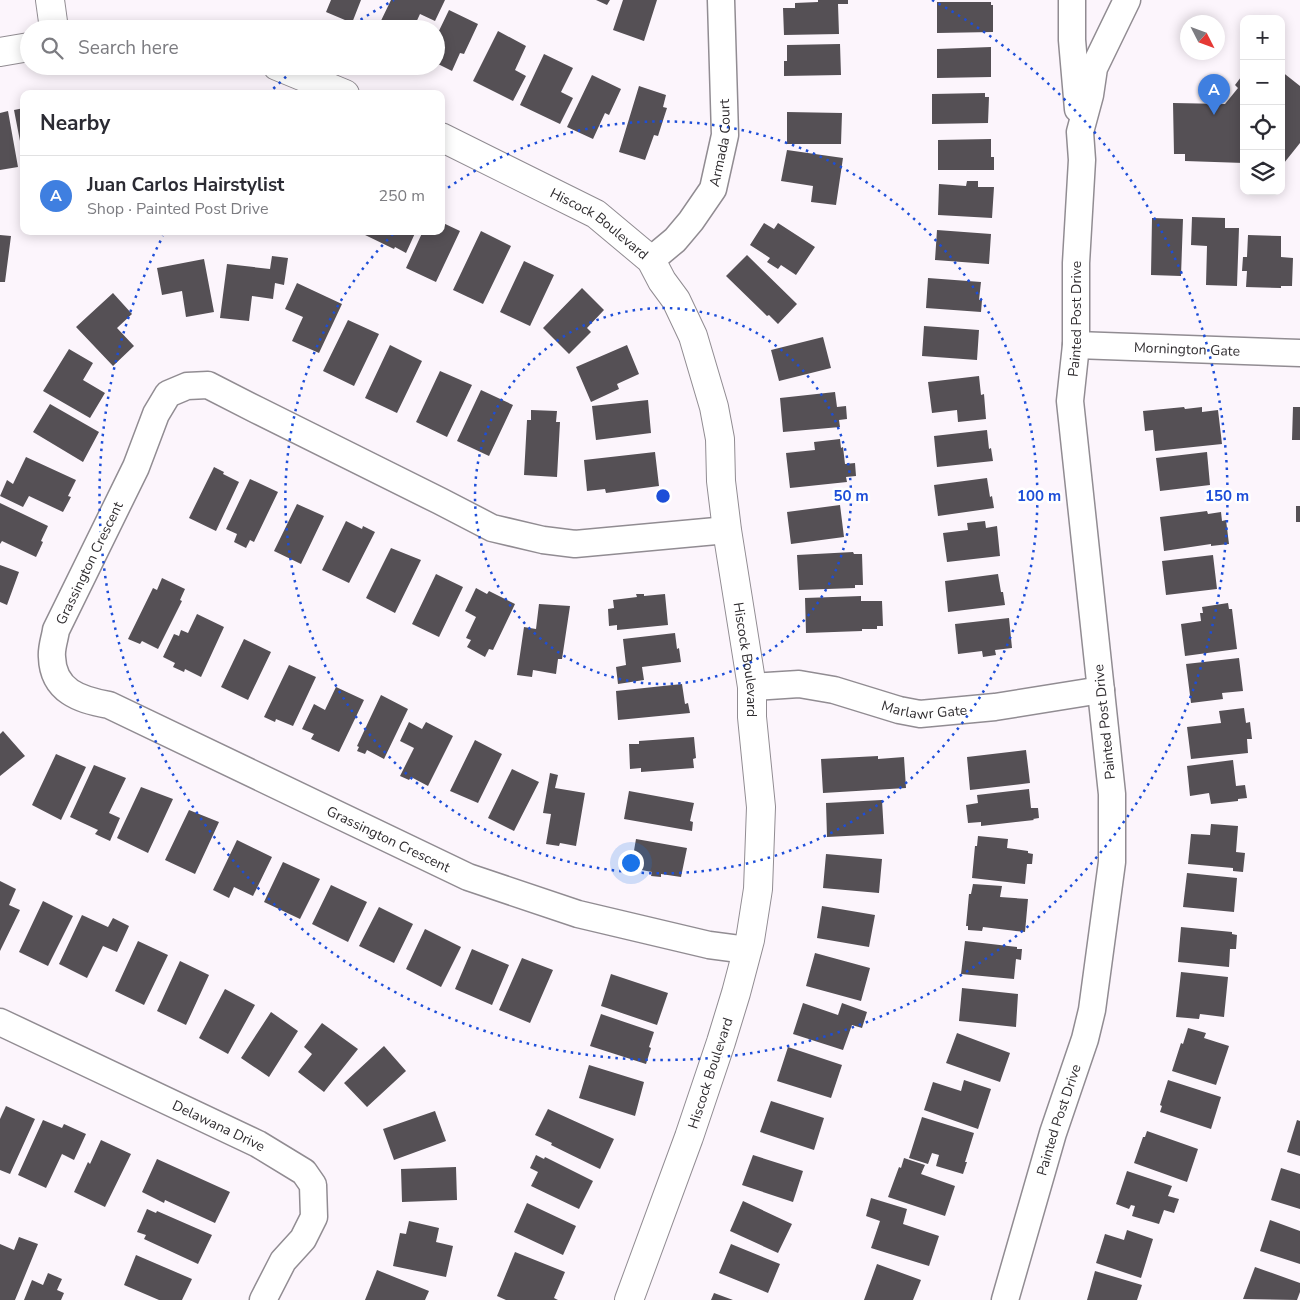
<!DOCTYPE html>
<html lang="en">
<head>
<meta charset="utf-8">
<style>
	body { margin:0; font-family:"Nunito Sans",sans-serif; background:#f2f2f3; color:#2b2b33 }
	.controls { position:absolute; right:15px; top:15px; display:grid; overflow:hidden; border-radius:10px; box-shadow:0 2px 12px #0003 }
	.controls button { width:45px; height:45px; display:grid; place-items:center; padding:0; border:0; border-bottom:1px solid #e1e1e2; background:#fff; color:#2b2b33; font:25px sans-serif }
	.compass { position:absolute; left:1180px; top:15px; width:45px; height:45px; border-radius:50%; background:#fff; box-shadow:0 2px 12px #0003; rotate:132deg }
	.you { position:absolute; left:630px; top:862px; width:18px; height:18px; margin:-12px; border:4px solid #fff; border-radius:50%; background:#1a73e8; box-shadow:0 0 0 8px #1a73e833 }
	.badge { display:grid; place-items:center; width:32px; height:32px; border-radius:50%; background:#1a73e8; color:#fff; font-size:16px; font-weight:700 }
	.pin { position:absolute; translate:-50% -41px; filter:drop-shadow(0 1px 2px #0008) }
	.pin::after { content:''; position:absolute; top:26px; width:18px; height:15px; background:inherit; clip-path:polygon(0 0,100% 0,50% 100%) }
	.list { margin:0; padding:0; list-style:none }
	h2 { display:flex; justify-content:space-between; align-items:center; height:65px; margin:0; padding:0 20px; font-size:21px }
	h2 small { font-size:16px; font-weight:400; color:#7c7c81 }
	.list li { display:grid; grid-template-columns:32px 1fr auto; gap:15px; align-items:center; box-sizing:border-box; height:80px; padding:0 20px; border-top:1px solid #e1e1e2 }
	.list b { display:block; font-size:19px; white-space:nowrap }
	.list p { margin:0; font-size:16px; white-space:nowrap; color:#7c7c81 }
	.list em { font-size:16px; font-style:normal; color:#7c7c81 }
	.icon { flex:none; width:28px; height:28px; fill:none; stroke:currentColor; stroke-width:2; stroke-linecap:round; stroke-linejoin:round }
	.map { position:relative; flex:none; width:1300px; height:1300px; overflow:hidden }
	.search { position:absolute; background:#fff; box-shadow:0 2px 12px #0003; left:20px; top:20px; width:425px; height:55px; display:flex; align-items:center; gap:12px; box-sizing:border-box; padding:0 18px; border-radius:28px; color:#7c7c81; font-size:19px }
	.panel { position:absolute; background:#fff; box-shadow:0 2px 12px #0003; left:20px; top:90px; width:425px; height:145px; border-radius:10px }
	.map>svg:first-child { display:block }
</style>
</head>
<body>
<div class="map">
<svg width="1300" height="1300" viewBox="0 0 1300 1300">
	<rect width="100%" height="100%" fill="#fcf5fc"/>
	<path fill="#555055" d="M331 0H361L352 23 326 12Z
		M391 0H445L435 21 420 14 413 29H377Z
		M596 0H610L607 5Z
		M623 0H657L644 41 613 30Z
		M818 0H848V4H838L839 34 784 35 783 8H795V3L818 2Z
		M937 2H991V5H993V32L937 33Z
		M449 10 478 24 464 54 460 53 452 71 436 63V37Z
		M498 31 526 46 515 70 526 76 513 101 473 81Z
		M840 44 841 75 784 76V61H787V45Z
		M991 47V77L937 78V49Z
		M544 54 573 68 561 92 573 98 560 124 520 105Z
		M1281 71 1300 86V143L1284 163H1281Z
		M1244 73V163L1185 161V154H1174L1173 103 1225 104 1238 88 1235 85Z
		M592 75 621 89 609 115 605 113 593 139 567 127Z
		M639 86 666 95 663 107 667 108 658 136 654 135 645 160 619 152Z
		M117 90V94H87V91Z
		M985 93V97H989L988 123 932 124V94Z
		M24 108V140L20 141 14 110Z
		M8 111 18 167 0 170V113Z
		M787 112 842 113 841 144H787Z
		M991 139V157H994V170H938V140Z
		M787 150 843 158 836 205 811 202 813 186 781 181Z
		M967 181H978V187H994L992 218 938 215 939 184 966 186Z
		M1192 217 1225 218V228H1239L1237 286 1206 285 1207 246 1191 245Z
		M1152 218 1183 219 1181 276 1151 275Z
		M441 222 460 231 436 282 406 268 423 231H441Z
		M764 223 774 229 778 223 815 247 796 275 781 265 778 269 767 262 770 258 750 245Z
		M937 230 991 234 989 264 935 260Z
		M365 231H416L406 253 395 247 394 249 363 234Z
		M481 231 511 246 483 304 453 290Z
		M0 235 11 236 5 282H0Z
		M1248 235 1281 236V257L1293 258 1292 286H1281V288L1246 287 1247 271H1242L1243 257H1247Z
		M747 255 797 304 778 324 769 315 767 316 726 276Z
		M272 256 288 258 284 285 275 283 273 299 252 296 249 321 220 318 227 264 270 269Z
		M204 259 214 312 186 317 182 291 162 295 157 268Z
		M524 261 554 275 530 326 500 312Z
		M928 278 981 282 979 300H982L981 312 926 308Z
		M297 283 342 304 319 353 292 341 303 317 285 309Z
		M582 288 604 310 587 328 591 332 569 354 543 328Z
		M113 293 132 314 117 328 134 346 113 366 76 327Z
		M348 320 379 334 354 386 323 371Z
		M924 326 979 330 977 360 922 356Z
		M823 337 831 368 779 381 771 350Z
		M390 345 422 361 397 413 365 398Z
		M627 345 639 374 617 384 619 389 591 402 576 367Z
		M69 349 93 363 83 380 105 393 90 418 43 391Z
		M440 371 472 385 447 437 416 422Z
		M979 376 981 395 984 394 986 419 958 422 957 410 932 413 928 382Z
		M481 390 513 405 489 456 457 441Z
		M835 392 837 407 846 406 847 419 839 420 840 427 783 432 780 398Z
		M648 400 651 433 596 440 592 406Z
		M50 404 99 432 83 462 33 432Z
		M1184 407 1185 409 1202 407V412L1218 410 1222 444 1155 451 1153 430 1145 431 1143 411Z
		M1293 407H1300V440H1292Z
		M531 410 557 411 556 422H560L557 477 524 475 527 420H531Z
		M987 430 989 449 991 448 993 461 937 467 934 436Z
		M840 439 841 448 843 447 845 464 855 463 856 476 846 477 847 482 790 488 786 453 815 450 814 442Z
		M655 452 659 486 606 493 605 489 587 491 584 460Z
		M1207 452 1210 485 1160 491 1156 458Z
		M26 457 76 480 68 496 71 497 63 512 29 496 23 507 0 496 7 480 13 484Z
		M214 467 224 472 223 474 239 482 216 531 189 518Z
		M987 478 990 497 992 496 994 508 938 516 934 485Z
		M250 479 278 492 254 542 250 540 246 548 234 542 237 534 226 529Z
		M0 503 48 526 41 541 43 542 36 557 2 541 0 544Z
		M297 504 324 516 301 564 274 551Z
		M840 505 844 537 791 544 787 512Z
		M1296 506H1300V522H1296Z
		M1207 511 1208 514 1221 512 1222 521 1226 520 1229 544 1211 546V544L1164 551 1160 517Z
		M346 521 362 529 363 526 375 532 349 583 322 570Z
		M985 521 986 528 997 526 1000 556 947 562 943 533 968 530 967 523Z
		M391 548 421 560 395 613 366 598Z
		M853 552 854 554H862L863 585H855V588L799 590 797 555Z
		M1213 555 1217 589 1166 595 1162 561Z
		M0 565 19 572 7 605 0 602Z
		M436 574 463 587 439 637 412 624Z
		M998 574 1001 592H1003L1005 605 948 612 945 581Z
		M162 578 185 589 180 600 182 601 158 649 142 641 140 644 128 639 153 588 157 590Z
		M476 588 487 594 489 591 515 604 493 650 489 649 485 657 467 647 471 640 466 638 476 617 465 611Z
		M636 594H644V596L665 594 668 625 617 630V625L609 626 608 609 614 608 613 600 637 597Z
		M861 596V601H882L883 626H877V629H862V631L806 633 805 598Z
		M1228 603 1229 609H1232L1237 649 1185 656 1181 624 1201 621 1200 613H1203L1202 607Z
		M539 604 570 606 562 659H558L556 674 533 670 532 677 517 675 524 627 536 629Z
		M197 614 224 627 201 677 185 669 184 672 173 667 175 663 163 657 174 634 179 636 181 630 188 633Z
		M1009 618 1012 648 995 650 996 655 983 657 982 651 958 654 955 624Z
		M675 633 677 649 679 648 681 662 642 667 644 680 618 684 616 667 626 665 623 639Z
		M244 639 271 652 248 700 221 687Z
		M1239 658 1243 691 1222 693 1223 699 1191 703 1186 664Z
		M289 665 316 677 293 726 276 719 275 722 264 717Z
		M682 684 685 704 688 703 690 713 618 720 616 691Z
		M336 687 364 700 339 752 311 739 314 734 302 729 314 704 325 710Z
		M381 695 408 709 384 759 367 750 365 754 357 751 359 747 357 746Z
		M1244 708 1246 723 1250 722 1252 739H1247L1248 753 1191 759 1187 727 1221 723 1219 711Z
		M409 722 422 729 426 722 453 736 428 786 411 777 409 780 400 776 414 748 400 741Z
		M3 731 25 756 0 776V734Z
		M694 737 696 758 693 759 694 768 641 772V768L630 769 629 744H639V741Z
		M475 740 502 754 478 803 450 791Z
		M1026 750 1030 783 970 790 967 757Z
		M56 754 86 767 61 820 32 805Z
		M878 756V759L904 757 906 788 823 793 821 759Z
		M1233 760 1236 786 1245 785 1247 798 1238 799V801L1211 804 1209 793 1190 796 1187 766Z
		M94 765 126 778 109 813 120 818 110 841 95 834 98 830 70 817Z
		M512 769 539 782 514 831 488 818Z
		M550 773 558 775 555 788 585 793 576 846 560 843 559 846 546 844 551 814 543 813Z
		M141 787 173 799 148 853 117 838Z
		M1029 789 1031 808H1038L1039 818 1033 819 1034 820 981 826V822L968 823 966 805 978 803 977 795Z
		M629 791 694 803 690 821 693 822 692 831 624 819Z
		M882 800 884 834 827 837 826 803Z
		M189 810 219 822 195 874 165 860Z
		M1211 824 1238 826 1236 852 1245 853 1243 872 1233 871V868L1188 864 1191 834 1210 835Z
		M978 836 1008 839 1007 848 1028 851V853L1033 854 1032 864H1027L1025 884 972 878 975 846H977Z
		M636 839 687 848 681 877 661 874V877L651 876 652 872 631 868Z
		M237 840 272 857 253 896 234 887 229 898 213 890Z
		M826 854 882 859 879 893 823 888Z
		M283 862 320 879 300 919 264 902Z
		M1187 873 1237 878 1234 912 1183 907Z
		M0 881 16 889 9 905 20 910 0 951Z
		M973 884 1002 886 1000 897 1028 899 1025 932 983 927 982 931 968 930V926H966L969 894H971Z
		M331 885 367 902 348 942 312 924Z
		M43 901 73 916 48 966 19 952Z
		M822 906 875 915 869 947 817 938Z
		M379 907 413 924 394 963 359 946Z
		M82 915 108 927 113 918 129 926 117 952 103 946 87 978 59 964Z
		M1181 927 1232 932V934L1237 935 1236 949H1230L1229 967 1178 962Z
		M425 929 461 947 441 987 406 969Z
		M138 941 168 955 144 1005 115 991Z
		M965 941 1017 947V949H1022L1021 960 1016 959 1014 979 961 974Z
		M472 949 509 965 492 1005 455 989Z
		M815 953 870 968 861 1001 806 986Z
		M522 958 553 970 530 1023 499 1010Z
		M180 961 209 975 186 1025 157 1011Z
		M1181 972 1228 977 1224 1017 1200 1014 1199 1019 1176 1017Z
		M611 974 668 993 657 1025 601 1006Z
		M962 988 1018 994 1016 1027 959 1021Z
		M225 989 255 1005 228 1054 199 1038Z
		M803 1003 838 1015 842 1003 867 1012 862 1028 852 1025 843 1050 793 1034Z
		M271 1012 298 1031 269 1077 241 1058Z
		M601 1014 654 1032 649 1047 651 1048 646 1064 590 1046Z
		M322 1023 358 1049 324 1092 298 1072 312 1054 304 1047Z
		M1188 1028 1206 1033 1204 1038 1229 1046 1216 1085 1172 1071 1181 1043 1183 1044Z
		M957 1033 1010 1053 1000 1082 946 1063Z
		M384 1046 406 1071 367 1107 344 1083Z
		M788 1047 842 1065 831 1098 777 1081Z
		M589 1065 644 1082 635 1116 579 1098Z
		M964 1080 991 1089 978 1129 924 1110 933 1082 961 1091Z
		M1168 1080 1221 1097 1211 1129 1160 1112 1162 1106 1160 1105Z
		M771 1101 824 1118 814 1150 760 1132Z
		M6 1106 35 1119 10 1174 0 1170V1119Z
		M548 1109 614 1139 600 1169 551 1145 552 1143 535 1135Z
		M435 1111 446 1141 394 1160 383 1129Z
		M922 1117 974 1133 965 1162H967L963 1174 936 1166 939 1155 932 1153 928 1164 909 1158Z
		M43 1120 62 1128 64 1124 86 1134 74 1160 62 1154 46 1188 18 1175Z
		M1297 1120 1300 1121V1156L1287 1152Z
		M1147 1131 1198 1149 1187 1182 1134 1163 1143 1137H1145Z
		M101 1140 131 1154 105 1207 74 1192 88 1162 90 1164Z
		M536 1155 544 1159 545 1157 593 1181 579 1209 531 1186 538 1172 530 1168Z
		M753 1155 803 1171 793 1202 742 1185Z
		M904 1158 925 1165 921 1174 955 1186 945 1216 888 1197 899 1167 901 1168Z
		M157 1159 230 1192 215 1223 165 1200 164 1203 142 1192Z
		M456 1167 457 1200 402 1202 401 1169Z
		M1281 1168 1300 1174V1209L1271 1200Z
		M1127 1171 1172 1186 1168 1196 1179 1199 1174 1213 1164 1210 1159 1224 1132 1216 1135 1206 1131 1205 1129 1209 1116 1204Z
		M871 1198 907 1209 903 1224 939 1236 929 1266 871 1248 880 1221 866 1216Z
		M743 1201 792 1224 778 1253 730 1231Z
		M527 1203 576 1226 563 1255 514 1232Z
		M147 1209 156 1213 157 1211 212 1235 198 1264 144 1239 146 1235 137 1232Z
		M1270 1220 1300 1231V1264L1260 1251Z
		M409 1221 439 1228 436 1242 453 1246 446 1277 393 1266 400 1233 406 1234Z
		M1127 1230 1153 1239 1141 1278 1096 1263 1105 1234 1124 1240Z
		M19 1237 38 1244 15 1300H0V1244L14 1250Z
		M731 1244 780 1264 768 1293 719 1273Z
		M515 1252 565 1272 554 1298 558 1300H506L497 1296Z
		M136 1255 192 1279 182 1300H159L124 1285Z
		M877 1264 921 1280 913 1300H864Z
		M1255 1267 1300 1283V1292L1297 1300 1243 1299Z
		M377 1270 429 1291 425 1300H365Z
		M1095 1271 1142 1285 1137 1300H1087Z
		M48 1273 62 1279 57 1290 64 1293 61 1300H24L32 1280 43 1285Z
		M714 1293 733 1300H711Z"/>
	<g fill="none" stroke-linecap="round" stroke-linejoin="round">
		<g stroke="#918c92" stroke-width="29">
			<g id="minor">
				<path d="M1072 0V40L1078 109"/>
				<path id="s1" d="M651 260 675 240 691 221 713 189 725 135 721 0"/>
				<path id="s2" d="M1076 345 1300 353"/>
				<path id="s3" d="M727 530 575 544 543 540 492 528 440 501 257 410 208 385 187 386 168 394 156 414 136 467 56 630C55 638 51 648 52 657 53 691 80 700 109 705L468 877 578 914 709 945 747 950"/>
				<path id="s4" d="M752 687 799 684 834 690 899 710 920 714 995 707 1101 690"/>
				<path id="s5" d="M0 1022 258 1144 304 1172 313 1185 314 1217 303 1239 283 1261 263 1300"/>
				<path id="s6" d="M1005 1300 1053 1133 1085 1039 1092 1010 1112 862V794L1070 401 1076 345V263L1082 160 1080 132 1090 95 1094 68 1127 0"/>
			</g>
		</g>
		<g stroke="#918c92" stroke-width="30">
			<g id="tertiary">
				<path d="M50 0 54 29"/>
				<path d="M0 52 29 47"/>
				<path d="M277 66 345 94"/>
				<path id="s7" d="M441 137 596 214 651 260 662 281 676 300 693 336 714 407 720 439 721 481 727 530 752 687V717L761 807 758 889 750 940 736 993 721 1042 689 1137 629 1300"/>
			</g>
		</g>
		<use href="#minor" stroke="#fff" stroke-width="26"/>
		<use href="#tertiary" stroke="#fff" stroke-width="28"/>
	</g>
	<g fill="none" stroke="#1d4ed8" stroke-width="2.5" stroke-dasharray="2.5 5">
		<circle cx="663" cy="496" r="188"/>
		<path d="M442 192A376 376 0 1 1 395 232"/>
		<path d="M268 94A564 564 0 0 1 297 67M348 28A564 564 0 0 1 394 0M932 0A564 564 0 1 1 163 236"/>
	</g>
	<g text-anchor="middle" stroke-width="5" stroke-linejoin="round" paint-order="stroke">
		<g font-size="14" fill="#302d30" stroke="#fff">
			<text dy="5" stroke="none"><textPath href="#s1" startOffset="142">Armada Court</textPath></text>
			<text dy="5" stroke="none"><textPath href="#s7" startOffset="181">Hiscock Boulevard</textPath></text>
			<text dy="5" stroke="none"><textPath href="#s6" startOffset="998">Painted Post Drive</textPath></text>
			<text dy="5" stroke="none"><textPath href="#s2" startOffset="111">Mornington Gate</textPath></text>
			<text transform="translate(89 563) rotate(-64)" y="5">Grassington Crescent</text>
			<text dy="5" stroke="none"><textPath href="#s7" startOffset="661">Hiscock Boulevard</textPath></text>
			<text dy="5" stroke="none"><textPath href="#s4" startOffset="176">Marlawr Gate</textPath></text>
			<text transform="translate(1104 722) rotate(-96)" y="5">Painted Post Drive</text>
			<text dy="5" stroke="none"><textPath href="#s3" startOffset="1278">Grassington Crescent</textPath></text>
			<text transform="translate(710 1073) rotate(-72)" y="5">Hiscock Boulevard</text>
			<text dy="5" stroke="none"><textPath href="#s6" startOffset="188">Painted Post Drive</textPath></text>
			<text dy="5" stroke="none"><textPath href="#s5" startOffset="242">Delawana Drive</textPath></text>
		</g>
	</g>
	<circle cx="663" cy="496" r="8" fill="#1d4ed8" stroke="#fff" stroke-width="2.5"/>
	<g font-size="15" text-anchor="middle" font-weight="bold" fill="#1d4ed8" stroke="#fff" stroke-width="5" stroke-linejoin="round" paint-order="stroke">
		<text x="851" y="501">50 m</text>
		<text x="1039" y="501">100 m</text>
		<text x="1227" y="501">150 m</text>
	</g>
</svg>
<div class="controls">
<button>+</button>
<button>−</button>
<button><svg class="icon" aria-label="locate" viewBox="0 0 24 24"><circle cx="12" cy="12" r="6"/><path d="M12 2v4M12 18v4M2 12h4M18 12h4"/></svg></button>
<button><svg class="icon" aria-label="layers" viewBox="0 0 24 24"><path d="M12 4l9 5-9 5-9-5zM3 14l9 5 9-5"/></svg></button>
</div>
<svg class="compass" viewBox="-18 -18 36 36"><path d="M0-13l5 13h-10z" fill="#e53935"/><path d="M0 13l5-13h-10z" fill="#7c7c81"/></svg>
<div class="you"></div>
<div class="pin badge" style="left:1214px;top:115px;background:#3f7fe0">A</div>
<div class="search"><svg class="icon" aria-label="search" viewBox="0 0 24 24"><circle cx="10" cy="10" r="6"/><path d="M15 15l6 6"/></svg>Search here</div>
<section class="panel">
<h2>Nearby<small></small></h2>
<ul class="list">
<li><span class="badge" style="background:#3f7fe0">A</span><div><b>Juan Carlos Hairstylist</b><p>Shop · Painted Post Drive</p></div><em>250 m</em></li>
</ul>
</section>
</div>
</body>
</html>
